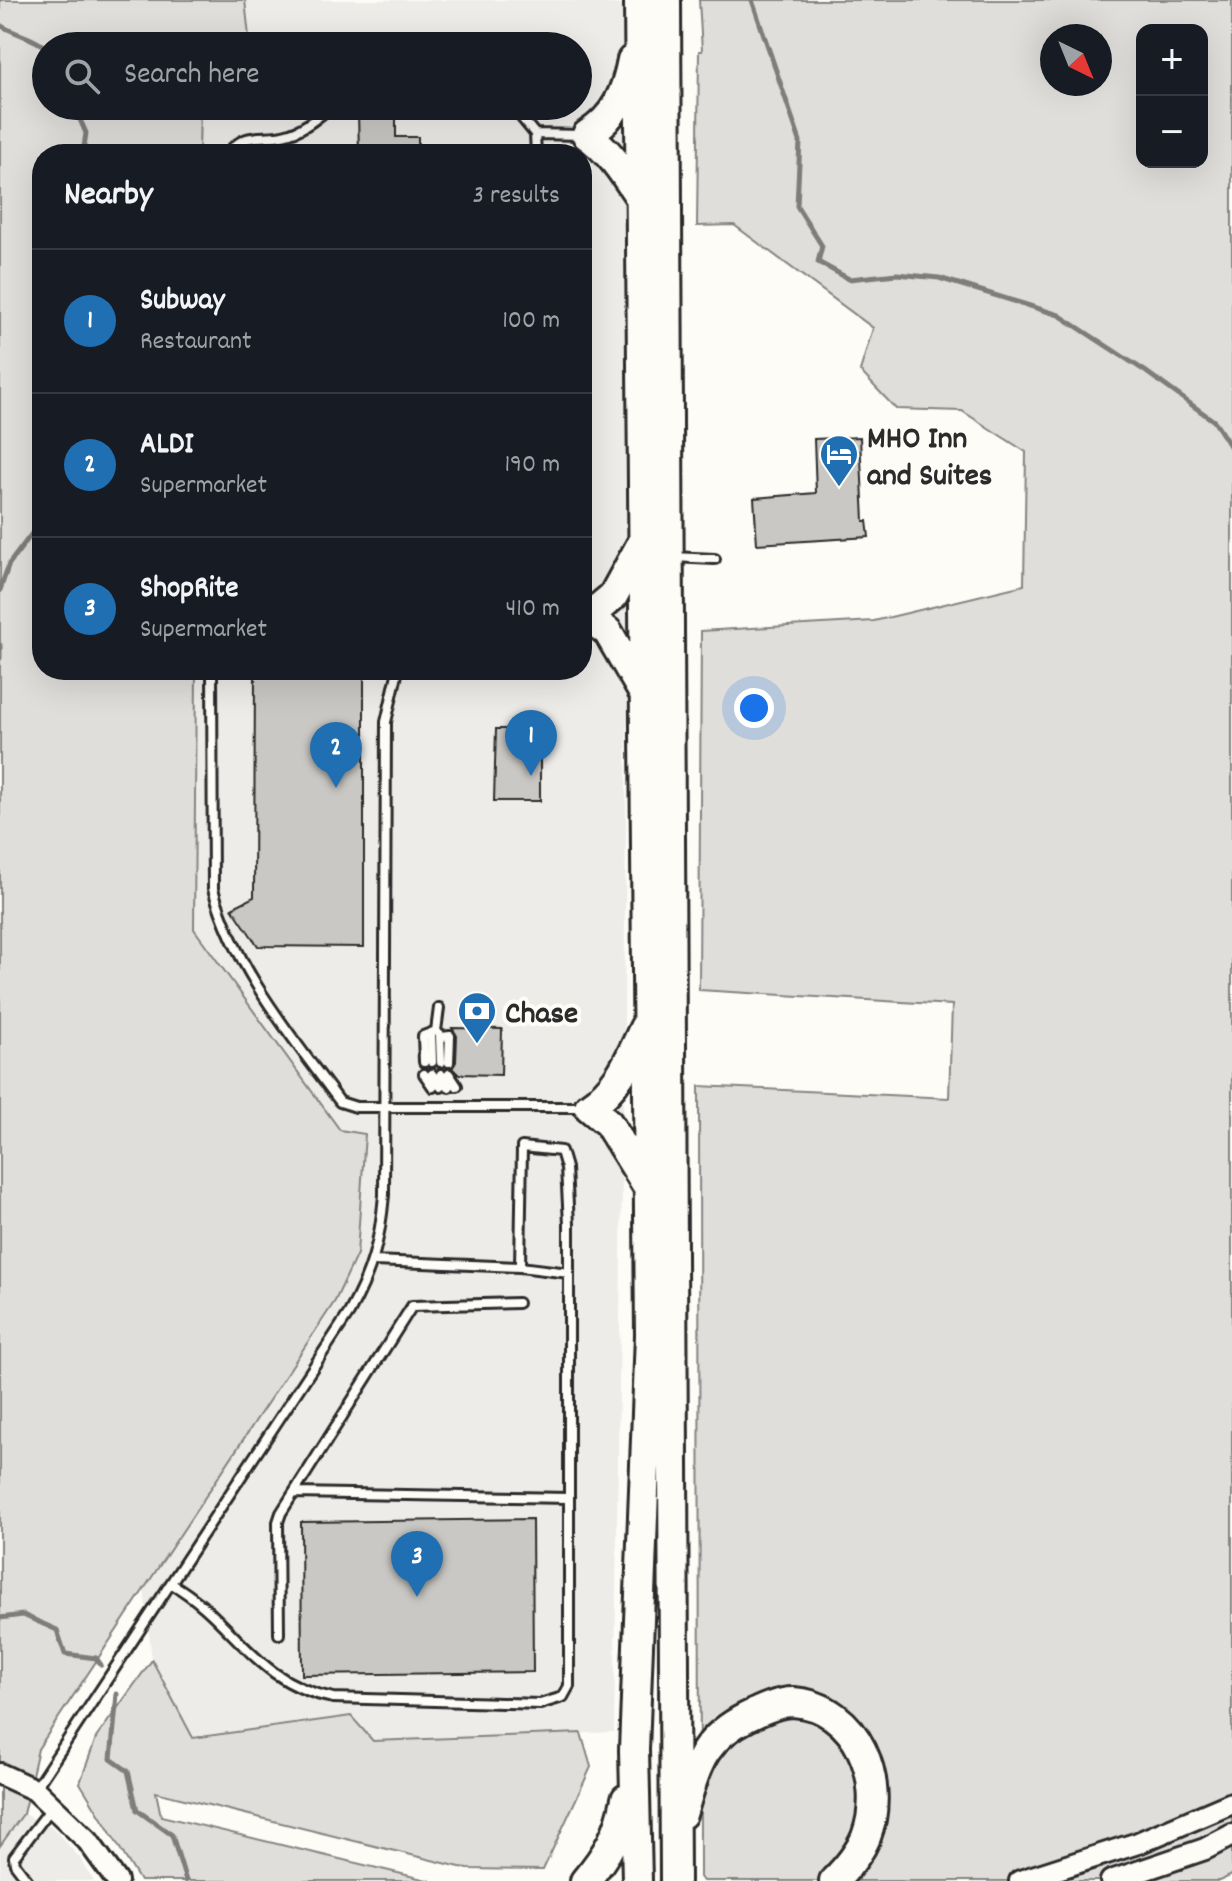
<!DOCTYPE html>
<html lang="en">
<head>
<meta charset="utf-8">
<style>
	body { margin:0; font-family:Dekko,sans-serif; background:#242831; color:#f1f3f6 }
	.controls { position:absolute; right:24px; top:24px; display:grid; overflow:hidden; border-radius:16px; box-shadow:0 8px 32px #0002 }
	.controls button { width:72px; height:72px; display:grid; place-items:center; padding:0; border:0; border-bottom:2px solid #363941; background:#171b24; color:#f1f3f6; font:40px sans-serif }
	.compass { position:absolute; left:1040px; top:24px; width:72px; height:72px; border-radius:50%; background:#171b24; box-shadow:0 8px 32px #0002; rotate:137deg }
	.you { position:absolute; left:754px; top:708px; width:28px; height:28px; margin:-20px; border:6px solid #fff; border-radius:50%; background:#1a73e8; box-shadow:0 0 0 12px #1a73e833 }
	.badge { display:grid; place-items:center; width:52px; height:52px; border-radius:50%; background:#1f6fb2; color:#fff; font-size:26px; font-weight:700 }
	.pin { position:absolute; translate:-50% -66px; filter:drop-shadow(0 2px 4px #0008) }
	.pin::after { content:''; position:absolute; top:42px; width:28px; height:24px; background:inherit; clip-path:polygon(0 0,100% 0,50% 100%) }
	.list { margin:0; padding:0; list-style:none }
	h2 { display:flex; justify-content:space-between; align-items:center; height:104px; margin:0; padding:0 32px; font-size:34px }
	h2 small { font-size:26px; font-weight:400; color:#9ea1a6 }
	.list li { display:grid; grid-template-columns:52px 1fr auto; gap:24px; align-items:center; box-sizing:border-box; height:144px; padding:0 32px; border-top:2px solid #363941 }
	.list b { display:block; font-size:30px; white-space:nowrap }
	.list p { margin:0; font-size:26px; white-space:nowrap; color:#9ea1a6 }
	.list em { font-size:26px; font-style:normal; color:#9ea1a6 }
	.icon { flex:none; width:44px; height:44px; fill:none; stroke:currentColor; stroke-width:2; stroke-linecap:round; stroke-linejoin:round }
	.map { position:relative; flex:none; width:1232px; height:1881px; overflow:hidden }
	.search { position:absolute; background:#171b24; box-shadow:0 8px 32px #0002; left:32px; top:32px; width:560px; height:88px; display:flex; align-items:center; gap:20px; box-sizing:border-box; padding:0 28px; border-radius:44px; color:#9ea1a6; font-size:30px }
	.panel { position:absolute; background:#171b24; box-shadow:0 8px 32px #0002; left:32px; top:144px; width:560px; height:536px; border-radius:32px }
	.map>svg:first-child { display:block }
</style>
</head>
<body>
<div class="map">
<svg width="1232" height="1881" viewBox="0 0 1232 1881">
	<rect width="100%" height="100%" fill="#fdfcf7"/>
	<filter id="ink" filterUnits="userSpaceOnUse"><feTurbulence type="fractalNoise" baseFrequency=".0125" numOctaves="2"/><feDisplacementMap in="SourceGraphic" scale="16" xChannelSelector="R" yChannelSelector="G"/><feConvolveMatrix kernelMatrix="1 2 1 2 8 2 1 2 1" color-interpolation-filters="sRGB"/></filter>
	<g filter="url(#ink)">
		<path fill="#edece8" d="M245 0H563L634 6 623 1116 614 1732 373 1741 351 1716 193 1738 152 1660 144 1589 335 1301 357 1254 365 1134 340 1130 194 929 196 670H582V154H199L200 106H578V46H250Z
			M23 1814 51 1826 79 1857 94 1881H0V1846Z"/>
		<path fill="#dfdeda" stroke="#858482" stroke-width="2" fill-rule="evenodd" d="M0 0H245L250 46H46V106H200L199 154H42V670H196L194 929 340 1130 365 1134 357 1254 335 1301 38 1749 23 1814 0 1846Z
			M699 0H1232V1875L1219 1881H703L700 1877 699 1086 949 1098 952 1005 699 990 701 631 874 621 1024 585 1026 452 962 411 896 409 860 371 873 328 734 225 697 226 699 51H702ZM1142 30H1202V162H1142ZM1052 36H1100V84H1052Z
			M152 1660 193 1738 351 1716 373 1741 581 1733 591 1767 543 1870 468 1869 156 1792 161 1816 431 1881H140L80 1783 96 1738Z"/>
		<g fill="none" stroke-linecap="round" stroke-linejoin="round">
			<path stroke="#7e7d7b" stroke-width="5" d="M752 0 800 141 797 206 822 246 818 262 849 279 897 274 939 278 1059 315 1145 371 1214 421 1232 449
				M0 25C14 34 34 37 46 48
				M74 106 86 133 83 154
				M0 590 9 564 42 520
				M0 645V658
				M0 1618 23 1615 57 1630 65 1654 96 1658 101 1665
				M117 1694 111 1759 128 1771 137 1810 172 1835 186 1881"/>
		</g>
		<path fill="#c9c8c4" stroke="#2b2b2b" stroke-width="2" d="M358 111H396V137H418V154H359Z
			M860 437 864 521H867L869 537 757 544 754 498 816 493 814 439Z
			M255 670H364V947L258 946 232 908 254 897Z
			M496 729H540V801H494Z
			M452 1028 502 1029 501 1075 458 1074 452 1068 456 1062 457 1036Z
			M532 1519 533 1672 302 1675 301 1522Z"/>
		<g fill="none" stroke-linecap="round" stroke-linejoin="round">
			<g stroke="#2b2b2b" stroke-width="14">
				<path id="service" d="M388 46H422
					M512 106 535 134
					M227 154C247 128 265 142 290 133 306 128 319 116 332 106
					M536 154 535 134 583 135
					M672 557 715 559
					M212 670 213 889C237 972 290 1034 340 1102L356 1107H584
					M431 1033 432 1062
					M440 1035 441 1062
					M441 1037 450 1036 449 1062
					M424 1062 423 1036 436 1031 439 1008
					M424 1074 433 1087
					M432 1074 441 1087
					M441 1074 449 1087
					M449 1074 457 1086
					M374 1261 520 1267 569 1273
					M294 1493 568 1498
					M172 1584C235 1620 253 1682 333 1698L540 1704 563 1697 569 1686V1224L566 1168 561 1151 522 1147 520 1267
					M279 1634 278 1522 281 1513 412 1306 518 1303
					M35 1789 349 1313C372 1272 380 1241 384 1195L386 722 398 670
					M28 1881 15 1864 14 1857 52 1807"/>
			</g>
			<g stroke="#2b2b2b" stroke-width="26">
				<path id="tertiary" d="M0 1774 35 1790 88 1841 117 1881
					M1020 1881 1138 1843 1232 1803
					M1111 1881 1205 1849 1232 1835"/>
			</g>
			<g stroke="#2b2b2b" stroke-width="34">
				<path id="trunk" d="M666 0 675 1881
					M632 60C626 92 616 117 587 135 611 152 625 175 641 199
					M642 543 613 596 588 617 608 632 644 694
					M644 1028C629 1060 619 1087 589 1107L608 1123 648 1187
					M682 1814C689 1793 694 1769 706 1751 716 1736 731 1725 747 1717 761 1710 778 1702 793 1702 858 1706 887 1782 866 1837 859 1854 847 1868 834 1881
					M585 1881C607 1855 620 1833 626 1799
					M637 1881 634 1750 650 1335 639 0"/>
			</g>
			<use href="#service" stroke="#fdfcf7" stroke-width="8"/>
			<use href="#tertiary" stroke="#fdfcf7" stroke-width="20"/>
			<use href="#trunk" stroke="#fdfcf7" stroke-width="28"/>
		</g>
	</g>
	<defs>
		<g id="hotel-pin" transform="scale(2)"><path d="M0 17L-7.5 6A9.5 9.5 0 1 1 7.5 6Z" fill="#1f6fb2" stroke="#fdfcf7"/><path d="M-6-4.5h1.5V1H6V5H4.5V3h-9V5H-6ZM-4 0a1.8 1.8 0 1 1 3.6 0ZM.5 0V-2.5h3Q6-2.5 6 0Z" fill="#fff"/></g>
		<g id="bank-pin" transform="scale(2)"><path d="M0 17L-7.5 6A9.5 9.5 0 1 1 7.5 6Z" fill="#1f6fb2" stroke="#fdfcf7"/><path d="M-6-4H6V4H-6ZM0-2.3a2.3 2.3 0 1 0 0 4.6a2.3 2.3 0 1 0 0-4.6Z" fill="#fff"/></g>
	</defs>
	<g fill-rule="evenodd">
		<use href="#hotel-pin" x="839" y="454"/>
		<use href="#bank-pin" x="477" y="1011"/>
	</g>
	<g text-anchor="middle" stroke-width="8" stroke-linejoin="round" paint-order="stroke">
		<g font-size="32" font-weight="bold" fill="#2b2b2b" stroke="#fdfcf7" text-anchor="start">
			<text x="867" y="447">MHO Inn<tspan x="867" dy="37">and Suites</tspan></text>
			<text x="505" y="1022">Chase</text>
		</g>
	</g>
</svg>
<div class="controls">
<button>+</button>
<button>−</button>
</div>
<svg class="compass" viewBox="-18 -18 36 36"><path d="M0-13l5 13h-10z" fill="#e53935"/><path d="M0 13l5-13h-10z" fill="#9ea1a6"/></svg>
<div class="you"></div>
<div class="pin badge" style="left:531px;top:776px">1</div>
<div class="pin badge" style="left:336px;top:788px">2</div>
<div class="pin badge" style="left:417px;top:1597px">3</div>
<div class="search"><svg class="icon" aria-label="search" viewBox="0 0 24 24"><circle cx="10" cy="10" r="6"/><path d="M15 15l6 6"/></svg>Search here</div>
<section class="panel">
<h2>Nearby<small>3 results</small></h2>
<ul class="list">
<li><span class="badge">1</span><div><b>Subway</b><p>Restaurant</p></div><em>100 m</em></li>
<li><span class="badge">2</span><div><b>ALDI</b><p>Supermarket</p></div><em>190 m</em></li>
<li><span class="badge">3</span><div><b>ShopRite</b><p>Supermarket</p></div><em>410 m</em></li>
</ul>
</section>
</div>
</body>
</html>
